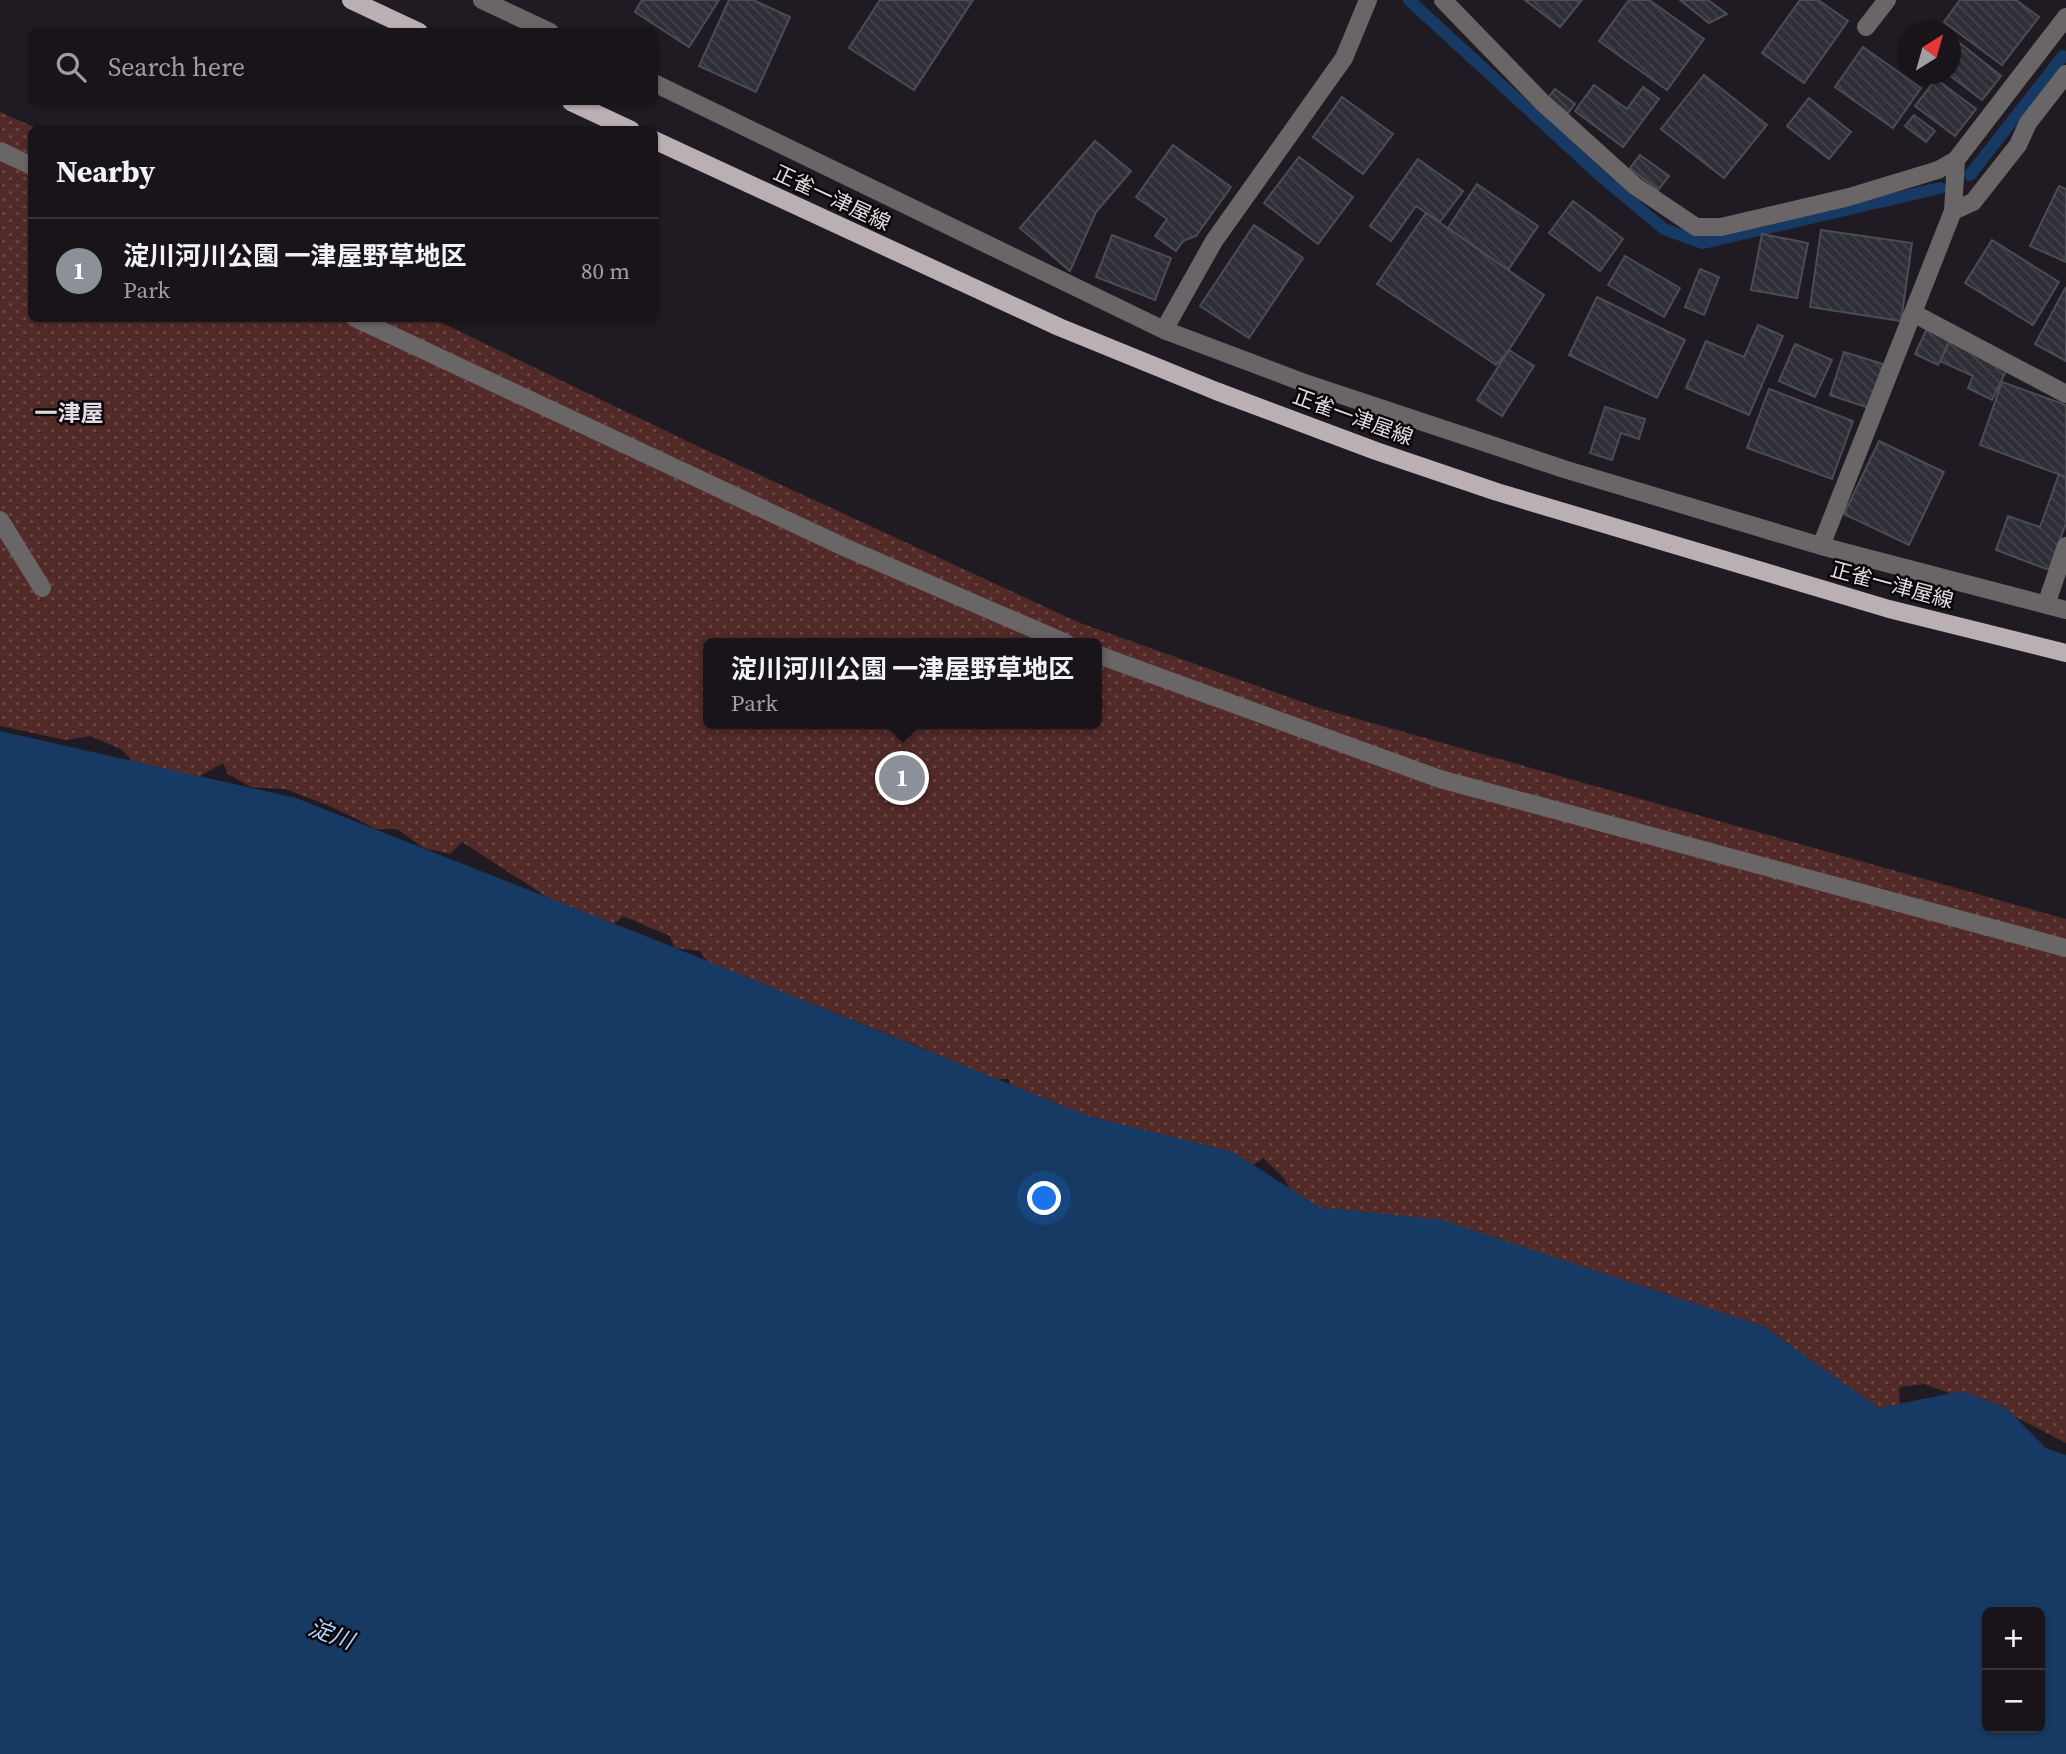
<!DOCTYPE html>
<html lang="en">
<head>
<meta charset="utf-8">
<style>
	body { margin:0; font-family:"Source Serif 4","Noto Sans JP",serif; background:#211d23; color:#f1f3f6 }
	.controls { position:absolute; right:21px; bottom:21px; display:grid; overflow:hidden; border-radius:10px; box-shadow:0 2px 5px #0004 }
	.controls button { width:63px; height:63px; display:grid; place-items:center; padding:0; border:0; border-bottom:2px solid #363339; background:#18141a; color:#f1f3f6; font:35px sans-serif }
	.compass { position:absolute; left:1898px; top:21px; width:63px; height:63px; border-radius:50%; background:#18141a; box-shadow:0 2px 5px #0004; rotate:37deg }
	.you { position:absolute; left:1045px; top:1199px; width:24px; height:24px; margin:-18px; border:5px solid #fff; border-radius:50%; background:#1a73e8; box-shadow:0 0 0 10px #1a73e833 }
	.badge { display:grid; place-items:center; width:46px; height:46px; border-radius:50%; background:#8c9099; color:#fff; font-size:23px; font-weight:700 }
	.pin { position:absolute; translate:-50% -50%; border:4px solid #fff; box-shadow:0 2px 7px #0006 }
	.popup { position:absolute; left:703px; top:638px; width:399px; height:91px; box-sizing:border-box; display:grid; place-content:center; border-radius:10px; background:#18141a; filter:drop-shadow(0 2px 5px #0005); font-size:23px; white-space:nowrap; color:#9f9ea2 }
	.popup b { font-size:26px; color:#f1f3f6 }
	.popup::after { content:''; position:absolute; left:50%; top:100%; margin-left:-14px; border:14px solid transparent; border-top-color:#18141a }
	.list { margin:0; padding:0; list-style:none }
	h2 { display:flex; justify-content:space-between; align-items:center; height:91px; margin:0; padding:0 28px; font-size:30px }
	h2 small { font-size:23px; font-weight:400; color:#9f9ea2 }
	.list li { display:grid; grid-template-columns:46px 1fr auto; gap:21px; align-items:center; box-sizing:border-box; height:105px; padding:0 28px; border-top:2px solid #363339 }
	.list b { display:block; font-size:26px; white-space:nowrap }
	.list p { margin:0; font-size:23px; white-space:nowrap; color:#9f9ea2 }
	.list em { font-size:23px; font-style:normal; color:#9f9ea2 }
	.icon { flex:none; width:38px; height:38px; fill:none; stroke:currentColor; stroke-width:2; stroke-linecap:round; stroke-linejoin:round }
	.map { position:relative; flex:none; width:2066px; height:1754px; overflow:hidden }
	.search { position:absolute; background:#18141a; box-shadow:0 2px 5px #0004; left:28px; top:28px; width:630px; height:77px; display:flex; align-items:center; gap:18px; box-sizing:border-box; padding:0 24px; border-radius:10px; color:#9f9ea2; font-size:26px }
	.panel { position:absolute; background:#18141a; box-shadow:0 2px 5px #0004; left:28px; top:126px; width:630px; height:196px; border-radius:10px }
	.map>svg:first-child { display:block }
</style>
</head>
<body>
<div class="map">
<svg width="2066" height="1754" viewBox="0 0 2066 1754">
	<defs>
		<pattern id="grass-dots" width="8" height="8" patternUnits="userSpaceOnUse" patternTransform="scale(1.75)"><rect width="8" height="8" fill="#522b28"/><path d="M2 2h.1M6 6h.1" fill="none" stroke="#6b4947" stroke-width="1.8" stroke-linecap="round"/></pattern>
		<pattern id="building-back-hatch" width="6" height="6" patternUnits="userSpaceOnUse" patternTransform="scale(1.75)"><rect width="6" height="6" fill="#2f2f38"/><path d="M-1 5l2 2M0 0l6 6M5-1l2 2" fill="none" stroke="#43434b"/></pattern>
	</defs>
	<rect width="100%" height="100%" fill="#201b22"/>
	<path fill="url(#grass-dots)" fill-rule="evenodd" d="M0 112 38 129 32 130V318L434 319 693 444 1080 623 1319 708 2066 919V1443L2016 1417 1924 1384 1899 1387 1900 1416 1303 1210 1283 1177 1263 1158 1234 1179 1013 1104 1009 1079 973 1080 925 1049 800 999 758 995 724 986 700 951 674 948 670 936 623 916 607 930 550 926 547 897 462 842 450 854 424 848 397 829H376L330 806 285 789 251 787 228 774 223 763 189 782 138 767 121 749 90 736 66 740 0 726ZM708 643H1096V724H708Z"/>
	<path fill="#173a64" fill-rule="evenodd" d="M0 731 296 798 663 943 1088 1116 1233 1152 1319 1207 1442 1220 1763 1326 1879 1408 1962 1391 2006 1408 2046 1448 2066 1455V1754H0ZM1987 1612H2040V1728H1987Z"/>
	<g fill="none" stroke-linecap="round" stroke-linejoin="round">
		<path stroke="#173a64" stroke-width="12" d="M1409 0 1604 179 1664 229 1703 243 1940 188
			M1970 175 2063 56"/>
	</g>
	<path fill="url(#building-back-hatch)" stroke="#4c4c55" stroke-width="2" d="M642 0H719L689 47 635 12Z
		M729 0H753L790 17 756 92 699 66Z
		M880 0H973L914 90 849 48Z
		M1525 0H1582L1560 27Z
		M1629 0H1649L1704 39 1667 90 1599 41Z
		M1680 0H1708L1727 14 1709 23Z
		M1800 0H1818L1848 21 1804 83 1762 53Z
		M1960 0H2016L2039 17 2002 65 1944 22Z
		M1951 36 2001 76 1982 100 1948 74H1951Z
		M1863 47 1921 88 1893 128 1835 87Z
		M1704 75 1767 125 1724 178 1661 129Z
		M1936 79 1976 109 1955 136 1915 106Z
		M1594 85 1627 109 1643 87 1659 99 1623 147 1575 111Z
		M1555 89 1575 104 1568 113 1548 98Z
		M1342 97 1393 134 1363 174 1313 137Z
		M1809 98 1851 132 1829 159 1787 126Z
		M1914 115 1935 131 1926 142 1905 126Z
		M1095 141 1131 171 1096 212 1070 271 1020 228Z
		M1173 145 1231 187 1196 236 1183 241 1176 251 1155 236 1167 219 1136 197Z
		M1640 155 1669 176 1658 190 1630 168Z
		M1299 157 1353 197 1318 244 1264 203Z
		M1418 159 1463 191 1440 222 1416 206 1391 241 1370 226Z
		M1477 184 1538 226 1508 270 1448 228Z
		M2059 186 2066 189V262L2030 246Z
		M1573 201 1623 239 1600 271 1549 233Z
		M1426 213 1544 295 1509 350 1496 365 1377 284Z
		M1254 225 1303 258 1249 338 1200 306Z
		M1821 230 1912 243 1901 321 1810 307Z
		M1762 234 1808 243 1797 298 1751 290Z
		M1112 235 1171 258 1155 300 1096 277Z
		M1992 240 2059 282 2033 325 1965 283Z
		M1625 256 1680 288 1664 317 1608 285Z
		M1700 269 1719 277 1704 315 1685 307Z
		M2066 287V361L2035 344Z
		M1597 297 1685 340 1657 398 1569 355Z
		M1758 325 1783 336 1749 415 1686 388 1706 341 1744 357Z
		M1928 326 1952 337 1938 365 1915 354Z
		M1950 340 2008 367 1992 400 1968 388 1973 376 1940 361Z
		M1795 344 1832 360 1815 397 1779 381Z
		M1509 350 1534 366 1502 416 1477 400Z
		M1844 352 1883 364 1869 408 1830 395Z
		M2002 382 2066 405V477L1980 445Z
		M1769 389 1853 421 1832 479 1747 448Z
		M1605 407 1645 419 1639 439 1621 433 1612 460 1590 453Z
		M1879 441 1944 472 1909 545 1844 514Z
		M2059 474 2066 477V523L2049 570 1996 550 2008 516 2040 527Z"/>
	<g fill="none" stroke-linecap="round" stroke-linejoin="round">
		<path stroke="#6a6567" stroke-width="18" d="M482 0 550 32
			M1443 0 1542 102 1635 186 1696 227H1721L1849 197 1938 170 1956 160
			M1866 27 1887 0
			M654 83 1164 330 1302 382 1567 470 1821 546 2066 610
			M0 151 32 166
			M1953 211 1973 202 2018 145 2028 123 2066 74
			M1913 313 2066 394
			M355 318 844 547 1066 643
			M1164 330 1214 241 1344 58 1368 0
			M0 520 42 588
			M1821 546 1953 211 1956 160 2066 17
			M2046 605 2066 546
			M1096 654 1440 779 2066 948"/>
		<path stroke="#baafb3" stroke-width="18" d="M351 0 419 32
			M571 102 631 130
			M654 140 1059 327 1216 391 1376 451 1497 492 1889 609 2066 653"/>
	</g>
	<g text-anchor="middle" stroke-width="5" stroke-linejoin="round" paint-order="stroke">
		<g font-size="21" fill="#e1dde2" stroke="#090609">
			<text transform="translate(832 198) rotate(25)" y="7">正雀一津屋線</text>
			<text transform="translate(1353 417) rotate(20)" y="7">正雀一津屋線</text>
			<text transform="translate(1892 585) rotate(15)" y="7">正雀一津屋線</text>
		</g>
		<g font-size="23" font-weight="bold" fill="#e1dde2" stroke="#090609">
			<text x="69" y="421">一津屋</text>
		</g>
		<g font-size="23" font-style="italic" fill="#b3d3fd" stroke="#090609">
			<text transform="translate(331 1634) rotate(20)" y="8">淀川</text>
		</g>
	</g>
</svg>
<div class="controls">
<button>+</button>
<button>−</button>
</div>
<svg class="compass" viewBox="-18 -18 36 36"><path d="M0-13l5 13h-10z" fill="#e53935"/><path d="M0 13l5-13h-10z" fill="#9f9ea2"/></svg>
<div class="you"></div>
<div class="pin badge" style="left:902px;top:778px">1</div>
<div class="popup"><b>淀川河川公園 一津屋野草地区</b>Park</div>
<div class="search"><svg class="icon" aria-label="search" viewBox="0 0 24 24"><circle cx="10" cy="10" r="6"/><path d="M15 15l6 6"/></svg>Search here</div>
<section class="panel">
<h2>Nearby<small></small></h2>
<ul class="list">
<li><span class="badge">1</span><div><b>淀川河川公園 一津屋野草地区</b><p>Park</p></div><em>80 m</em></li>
</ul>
</section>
</div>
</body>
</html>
